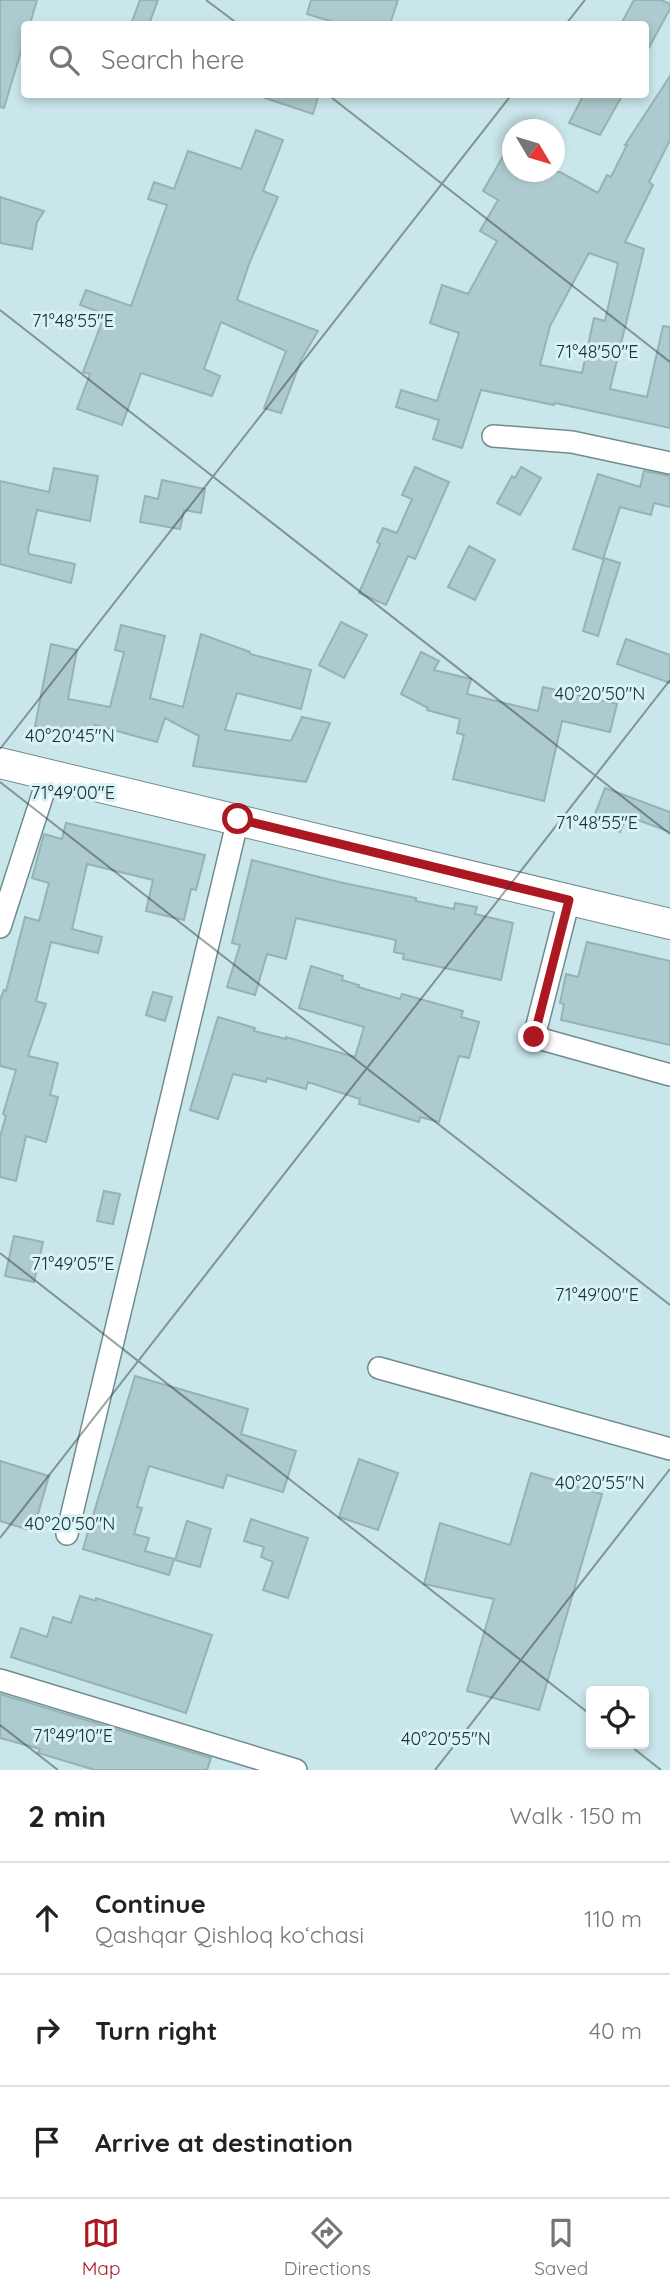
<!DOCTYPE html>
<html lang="en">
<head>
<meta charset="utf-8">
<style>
	body { margin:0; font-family:Quicksand,sans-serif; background:#f2f2f2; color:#222 }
	.controls { position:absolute; right:21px; bottom:21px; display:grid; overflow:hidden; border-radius:7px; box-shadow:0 4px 10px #0003 }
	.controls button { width:63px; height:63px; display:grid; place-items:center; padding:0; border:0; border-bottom:2px solid #e0e0e0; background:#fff; color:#222; font:35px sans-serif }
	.compass { position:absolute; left:502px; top:119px; width:63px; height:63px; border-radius:50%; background:#fff; box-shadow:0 4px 10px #0003; rotate:128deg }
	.stop { position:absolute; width:21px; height:21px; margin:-16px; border:5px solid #ac1822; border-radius:50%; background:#fff }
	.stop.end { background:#ac1822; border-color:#fff; box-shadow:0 2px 7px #0008 }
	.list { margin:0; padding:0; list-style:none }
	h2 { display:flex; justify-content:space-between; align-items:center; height:91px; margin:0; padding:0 28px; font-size:30px }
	h2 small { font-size:23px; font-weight:400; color:#767676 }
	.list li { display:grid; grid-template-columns:46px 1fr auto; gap:21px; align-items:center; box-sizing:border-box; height:112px; padding:0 28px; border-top:2px solid #e0e0e0 }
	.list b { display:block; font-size:26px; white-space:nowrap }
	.list p { margin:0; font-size:23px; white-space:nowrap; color:#767676 }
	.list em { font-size:23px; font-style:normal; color:#767676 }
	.icon { flex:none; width:38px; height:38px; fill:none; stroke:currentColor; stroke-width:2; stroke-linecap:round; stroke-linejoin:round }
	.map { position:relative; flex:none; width:670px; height:1770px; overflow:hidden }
	.search { position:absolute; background:#fff; box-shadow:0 4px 10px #0003; left:21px; right:21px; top:21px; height:77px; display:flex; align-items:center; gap:18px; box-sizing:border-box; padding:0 24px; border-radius:7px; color:#767676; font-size:26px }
	.sheet { height:427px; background:#fff }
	nav { display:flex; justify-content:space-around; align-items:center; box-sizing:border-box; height:98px; border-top:2px solid #e0e0e0; background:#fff; font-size:19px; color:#767676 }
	nav a { display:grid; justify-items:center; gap:4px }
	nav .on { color:#ac1822 }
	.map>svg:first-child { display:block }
</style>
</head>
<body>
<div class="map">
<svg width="670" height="1770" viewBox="0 0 670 1770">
	<rect width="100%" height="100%" fill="#c9e6ea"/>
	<path fill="#adcace" stroke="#95b2b5" stroke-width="2" fill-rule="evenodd" d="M0 0H37L30 24H24V41L4 108 0 107Z
		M140 0H158L149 24H131Z
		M311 0H398L390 24H340L307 14Z
		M634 0H661L670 4V9L646 53V24H621Z
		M670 76V140L649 182 653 185 625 242 644 249 610 389 647 397 663 326 670 327V428L555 403 554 405 481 390 462 448 433 439 439 420 396 407 401 390 437 401 459 333 430 323 442 285 468 294 497 241 480 231 498 200 483 191 513 139V172H560L598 193 607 175 611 177 627 145H625ZM589 253 618 263 605 321 594 318 582 373 540 365 550 326Z
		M266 94H319L313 114 265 98Z
		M584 94H623L600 135 569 123Z
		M256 130 283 140 263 191 278 197 249 264 237 300 318 331 302 358 281 413 264 408 286 351 221 322 204 369 220 376 212 396 141 373 122 425 77 409 90 374 83 372 105 314 80 305 86 290 131 306 167 205 148 199 154 182 174 189 188 151 241 169Z
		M0 197 44 211 37 222 32 249 0 243Z
		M415 467 449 482 415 559 408 556 386 605 359 593 380 544 377 542 383 528 397 533 412 499 402 495Z
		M521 467 541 478 520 515 497 503 512 476 515 478Z
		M54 468 98 476 90 521 37 510 28 550 29 554 75 564 71 583 0 564V481L49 492Z
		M644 471 670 476V507L654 503 651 515 620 507 603 559 573 549 598 474 640 487Z
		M162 480 205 489 201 513 184 510 180 529 140 522 145 496 158 499Z
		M469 546 495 560 475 600 448 587Z
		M604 558 620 563 598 636 583 631Z
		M341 622 367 635 344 678 319 665Z
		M121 625 165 636 150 698 183 707 201 634 250 652V654L311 670 301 709 237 693 225 730 291 741 302 717 330 723 306 782 193 766 199 736 165 718 157 742 95 725 92 737 35 726 51 644 77 650 68 699 110 707 124 652 115 650Z
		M626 639 670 655V683L617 664Z
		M421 652 439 661 434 670 471 679 467 694 538 711 543 687 617 704 610 732 562 721 544 801 453 779 464 735 457 733 460 719 427 710 428 708 401 694Z
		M605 788 670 812V832L627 816 620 832 592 822Z
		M66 823 205 855 196 890 191 889 184 920 146 911 153 880 87 864 72 929 102 937 98 953 51 942 36 1001 46 1004 28 1056 58 1063 50 1095 58 1097 46 1142 26 1136 16 1181 0 1177V1137L6 1116 3 1114 16 1070 0 1066V1000L4 990 6 991 25 917 39 921 49 883 32 878 44 834 62 839Z
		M252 860 339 882 416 898V901L454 909 455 903 477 907 475 914 513 923 501 980 403 959 404 954 394 952 396 940 296 918 286 959 267 954 255 995 227 987 240 945 232 943Z
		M587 942 670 961V1045L561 1020 564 1004 560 1003 566 974 578 977Z
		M311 966 343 976 342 980 359 985 358 987 400 999 402 994 463 1011 461 1017 479 1022 469 1058 459 1056 439 1122 420 1117 419 1122 359 1104 360 1099 308 1082 306 1089 267 1078 266 1082 233 1074 218 1119 190 1110 218 1017 255 1028 254 1031 286 1039V1037L355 1057 364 1027 299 1008Z
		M153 992 172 997 165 1021 146 1015Z
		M104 1191 120 1194 113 1224 97 1221Z
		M14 1236 43 1242 34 1282 5 1276Z
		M135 1376 248 1409 241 1434 296 1451 283 1492 227 1475 223 1488 149 1466 137 1507 142 1508 134 1534 149 1538 145 1551 174 1559 169 1575 83 1549Z
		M359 1459 398 1473 378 1530 339 1517Z
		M0 1461 49 1476 33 1531 0 1521Z
		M531 1473 602 1494 539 1710 467 1691 494 1599 424 1584 440 1523 510 1545Z
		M251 1519 308 1538 288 1598 263 1590 273 1562 261 1557 264 1547 244 1541Z
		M187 1521 211 1529 200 1567 175 1560Z
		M80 1596 96 1601V1598L212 1635 186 1713 11 1657 21 1628 47 1637 53 1617 71 1623Z
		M0 1694 211 1758 207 1770H95L38 1753 40 1749 0 1738Z"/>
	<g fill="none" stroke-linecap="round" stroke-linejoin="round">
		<g stroke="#708c8f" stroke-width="24">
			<path id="street" d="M493 436 572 442 670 463
				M569 900 534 1037 670 1075
				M0 927 49 775
				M379 1368 670 1449
				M67 1534 238 819
				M0 1680 296 1770"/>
		</g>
		<g stroke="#708c8f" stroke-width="32">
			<path id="secondary" d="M0 763 670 924"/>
		</g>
		<use href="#street" stroke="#fff" stroke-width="21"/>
		<use href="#secondary" stroke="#fff" stroke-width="30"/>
	</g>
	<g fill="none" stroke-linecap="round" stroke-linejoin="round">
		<path stroke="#ac1822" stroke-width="9" d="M238 819 569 900 534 1037"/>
	</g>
	<path fill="none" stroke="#253132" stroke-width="2" stroke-opacity="0.45" d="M206 0 238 24M566 24 585 0M327 94 670 362M0 310 670 834M0 749 512 94M0 782 670 1305M0 1253 591 1715M0 1538 670 680M0 1725 58 1770M628 1744 661 1770M435 1770 670 1469"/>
	<g font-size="18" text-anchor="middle" fill="#253132" stroke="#d6f4f7" stroke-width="6" stroke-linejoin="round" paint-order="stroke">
		<text x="73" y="327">71°48'55"E</text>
		<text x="597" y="358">71°48'50"E</text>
		<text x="600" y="700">40°20'50"N</text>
		<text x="70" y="742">40°20'45"N</text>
		<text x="73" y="799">71°49'00"E</text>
		<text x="597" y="829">71°48'55"E</text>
		<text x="73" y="1270">71°49'05"E</text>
		<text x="597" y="1301">71°49'00"E</text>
		<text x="600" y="1489">40°20'55"N</text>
		<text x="70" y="1530">40°20'50"N</text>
		<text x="73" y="1742">71°49'10"E</text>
		<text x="446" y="1745">40°20'55"N</text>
	</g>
</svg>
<div class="controls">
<button><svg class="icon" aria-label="locate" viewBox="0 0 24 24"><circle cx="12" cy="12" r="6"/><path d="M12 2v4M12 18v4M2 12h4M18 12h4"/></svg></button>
</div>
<svg class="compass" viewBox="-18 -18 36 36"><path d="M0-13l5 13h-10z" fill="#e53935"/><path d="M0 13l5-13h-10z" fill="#767676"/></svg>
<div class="stop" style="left:238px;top:819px"></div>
<div class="stop end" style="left:534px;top:1037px"></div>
<div class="search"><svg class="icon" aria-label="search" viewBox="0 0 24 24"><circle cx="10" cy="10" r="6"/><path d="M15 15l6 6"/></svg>Search here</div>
</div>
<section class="sheet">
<h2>2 min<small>Walk · 150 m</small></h2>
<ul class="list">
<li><svg class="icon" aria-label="ahead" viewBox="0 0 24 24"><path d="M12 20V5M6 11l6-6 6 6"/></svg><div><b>Continue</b><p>Qashqar Qishloq koʻchasi</p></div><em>110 m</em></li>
<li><svg class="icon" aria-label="right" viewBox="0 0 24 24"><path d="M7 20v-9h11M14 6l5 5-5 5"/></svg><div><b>Turn right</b></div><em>40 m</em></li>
<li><svg class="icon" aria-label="arrive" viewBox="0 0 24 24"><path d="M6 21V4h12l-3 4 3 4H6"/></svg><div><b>Arrive at destination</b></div></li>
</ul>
</section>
<nav>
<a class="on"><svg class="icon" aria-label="map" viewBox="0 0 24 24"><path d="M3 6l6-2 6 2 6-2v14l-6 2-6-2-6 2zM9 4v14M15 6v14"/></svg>Map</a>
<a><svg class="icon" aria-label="directions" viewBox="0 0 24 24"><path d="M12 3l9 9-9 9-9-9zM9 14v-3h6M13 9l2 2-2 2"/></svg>Directions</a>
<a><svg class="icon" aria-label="saved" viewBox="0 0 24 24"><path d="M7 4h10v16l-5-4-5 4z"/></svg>Saved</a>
</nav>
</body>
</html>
